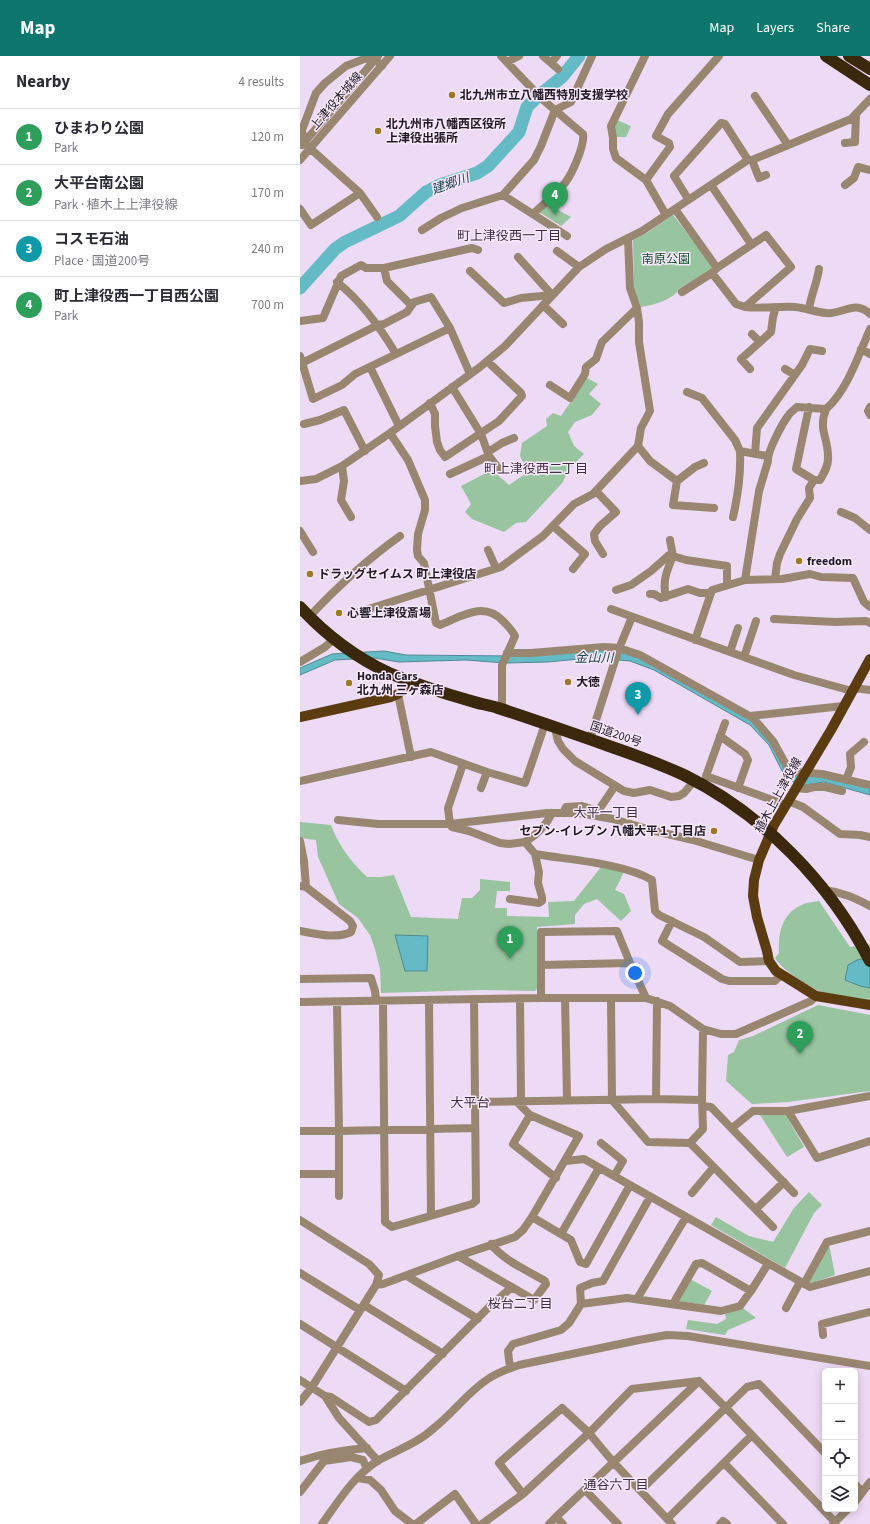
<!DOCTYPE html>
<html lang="en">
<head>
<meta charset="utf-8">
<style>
	body { margin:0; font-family:"Source Sans 3","Noto Sans JP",sans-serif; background:#f7f7f7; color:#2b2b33 }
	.controls { position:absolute; right:12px; bottom:12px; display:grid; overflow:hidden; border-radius:6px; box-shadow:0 2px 10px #0003 }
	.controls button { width:36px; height:36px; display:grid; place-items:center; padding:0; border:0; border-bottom:1px solid #e1e1e2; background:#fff; color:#2b2b33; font:20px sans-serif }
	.you { position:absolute; left:335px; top:917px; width:14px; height:14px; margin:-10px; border:3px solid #fff; border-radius:50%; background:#1a73e8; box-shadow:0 0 0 6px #1a73e833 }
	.badge { display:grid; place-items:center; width:26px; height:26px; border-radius:50%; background:#0f766e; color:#fff; font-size:13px; font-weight:700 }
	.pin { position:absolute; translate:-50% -33px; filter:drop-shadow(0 1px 2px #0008) }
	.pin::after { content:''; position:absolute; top:21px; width:14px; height:12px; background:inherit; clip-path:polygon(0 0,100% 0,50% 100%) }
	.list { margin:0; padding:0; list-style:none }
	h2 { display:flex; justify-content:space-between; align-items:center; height:52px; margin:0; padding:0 16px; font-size:17px }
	h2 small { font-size:13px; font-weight:400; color:#7c7c81 }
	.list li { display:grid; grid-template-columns:26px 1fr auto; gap:12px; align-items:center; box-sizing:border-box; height:56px; padding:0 16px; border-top:1px solid #e1e1e2 }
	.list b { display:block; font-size:15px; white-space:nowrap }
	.list p { margin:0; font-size:13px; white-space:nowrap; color:#7c7c81 }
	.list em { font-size:13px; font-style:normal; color:#7c7c81 }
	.icon { flex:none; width:22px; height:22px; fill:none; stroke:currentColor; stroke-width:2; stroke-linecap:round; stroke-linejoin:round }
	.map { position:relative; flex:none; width:570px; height:1468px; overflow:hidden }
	header { display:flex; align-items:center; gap:24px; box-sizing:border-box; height:56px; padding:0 20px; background:#0f766e; color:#fff }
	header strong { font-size:19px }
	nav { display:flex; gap:22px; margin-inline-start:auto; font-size:14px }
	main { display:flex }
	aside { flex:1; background:#fff }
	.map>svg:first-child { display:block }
</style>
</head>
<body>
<header>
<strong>Map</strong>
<nav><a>Map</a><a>Layers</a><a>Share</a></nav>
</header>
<main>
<aside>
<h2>Nearby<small>4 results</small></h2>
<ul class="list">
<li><span class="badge" style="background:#2e9e5b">1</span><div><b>ひまわり公園</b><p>Park</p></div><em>120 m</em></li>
<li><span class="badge" style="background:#2e9e5b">2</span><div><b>大平台南公園</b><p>Park · 植木上上津役線</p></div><em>170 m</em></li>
<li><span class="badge" style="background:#0f9aa8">3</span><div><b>コスモ石油</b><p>Place · 国道200号</p></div><em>240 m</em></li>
<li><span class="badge" style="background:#2e9e5b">4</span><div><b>町上津役西一丁目西公園</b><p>Park</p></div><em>700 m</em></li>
</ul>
</aside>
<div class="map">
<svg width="570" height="1468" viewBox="0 0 570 1468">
	<rect width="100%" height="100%" fill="#eddaf4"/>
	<path fill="#98c4a0" d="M317 64 331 70 326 81H316L313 71Z
		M247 148 271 161 261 170 239 156Z
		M373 159 413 210 411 214 380 232C373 244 354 249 341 251L334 233 333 184 347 177Z
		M287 322 298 328 289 338 301 348 292 359 275 366 268 376 274 390 284 398 268 414 263 426 226 466 216 467 204 476 172 463 165 456 171 448 161 430 192 414 209 429 228 416 220 400 222 387 247 370 246 363 253 357 261 360Z
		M0 766 31 769C39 790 51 806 67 821H81L94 819 111 861 158 863 162 842H172L180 834V823L210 826V835H197L195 852H207V860L249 861 248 846 274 845 301 811 324 816 315 834 324 838 331 855 321 865 297 843 284 848 275 859V868L237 871V933L235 935 182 934 81 937 80 913 75 893 70 879 58 862 39 848 18 801 16 784 0 782Z
		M519 845 550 891 570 888V946C556 943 540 943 526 938 511 932 484 916 475 902L479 897C478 877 482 856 504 848 508 846 514 846 519 845Z
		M518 949 570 959V1035L488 1046 452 1048 426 1025 428 999 434 996 439 984 453 980Z
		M460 1059H486L504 1091 487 1101Z
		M509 1136 522 1149 514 1157 485 1212 411 1169 416 1161 449 1180 473 1186 494 1152Z
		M529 1188 535 1219 512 1227 509 1225Z
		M390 1223 412 1235 404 1249 378 1245Z
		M443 1252 456 1262 428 1274 425 1279 386 1273 388 1264 417 1268 426 1263 425 1258Z"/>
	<path fill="#64bbc5" stroke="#508a94" d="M314 594 339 602 451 664 466 678 483 709 570 732V739L524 726 506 729 493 726 482 715 469 689 450 669 354 614 330 605 318 604 312 601H300L248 606 205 607 166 604 99 606 75 602 35 604 0 619V612L32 598 84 595 106 599 210 600Z
		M95 879 128 880 127 915H105Z
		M570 901V932L560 930 545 924 548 909 557 904Z"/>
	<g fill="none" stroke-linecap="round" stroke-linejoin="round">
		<path stroke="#64bbc5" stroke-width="13" d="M0 232 35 193 45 186 99 160 126 136 140 129 177 117 188 110 219 76 227 51 236 42 262 21 279 0"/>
		<path stroke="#998671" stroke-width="8" d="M201 0 242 43 283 78C285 89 272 118 265 127 256 138 243 148 233 158
			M243 0 258 13
			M345 0 311 70 313 82V93L316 102 346 124 366 159
			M207 6 219 0
			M251 7 257 0
			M455 40 488 89
			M545 87 555 86 556 59
			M2 89 78 0
			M0 104 90 0
			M452 104 459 122 466 119
			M346 124 370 91 369 87 356 80 368 58 419 0
			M411 129 451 188
			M545 129 554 122 558 111 570 114
			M388 143 374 120 421 67 425 68 448 104
			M0 153 11 169 60 137
			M375 153 417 212
			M77 161 60 137 4 87 2 74 16 37 25 27 46 10 64 3H75L82 10
			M122 174 141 162 162 152 203 139
			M267 180 203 139 234 104 241 90 255 54 271 46 292 0
			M257 195 279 211
			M218 201 252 239
			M84 212 172 192 178 194
			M170 215 204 247 221 242 252 239
			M37 226C62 246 80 271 96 298
			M382 236 412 217 417 212 466 179 491 211 445 251 436 248 412 217
			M243 249 263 268
			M445 251C462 253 478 250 495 251 506 252 515 256 526 257 542 259 555 243 570 258
			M509 253C511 239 517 227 519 213
			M0 265 23 262 41 220 61 209 66 212H84L87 225 111 249
			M452 278 459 285
			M561 293 570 298
			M0 300 13 343 42 329 55 318 150 272
			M2 307 78 269 84 268 107 256 114 246 131 241 150 272 170 318
			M70 311 99 370
			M450 313 441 303 471 276 473 261 476 251
			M485 313 495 319
			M250 329 270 342 285 318 286 311 296 303 302 286 337 252
			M152 331 181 378 189 400 198 412
			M387 336 402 342 435 384 440 395 467 400
			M130 347 135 358V370L137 386 140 394 145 401 199 365 222 340 221 337 187 305
			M570 351 568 355 570 359
			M4 368 20 364 44 354 65 395
			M90 377 108 404 125 444V454L118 478 117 494 118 500 124 507 136 567 140 569C162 560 184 545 203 565 208 570 212 574 215 580L202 609V654
			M338 390 350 405 377 425
			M188 396 202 387 214 382
			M455 398 457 372 502 309 510 293 522 295
			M404 407 395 411 377 425 373 449 414 452
			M42 410 44 425 41 444 51 461
			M150 418 189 400
			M514 424H520C524 417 529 409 528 400 528 381 518 374 526 353
			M0 425 16 423 42 410 90 377 180 311 205 290 279 211 306 193 342 175 448 104H452L551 63 570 43
			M296 435 316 456 300 470 294 478 295 485 303 498
			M541 456 555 462 570 474
			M433 461C438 439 441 417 440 395
			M253 470 285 498 273 513
			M0 475 13 496
			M370 484 373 500 386 504 427 510V529
			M188 494 196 512
			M475 523 477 507 480 498 497 463 510 442 509 432 514 424 496 413 509 351
			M445 524 459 435 468 405C467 396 482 368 488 360 490 356 494 354 497 351L526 353C547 335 559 298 570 273
			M316 534 331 529 351 515 369 499 373 500C367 514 362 526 366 541
			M350 538H354L361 542 388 533 400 537H411
			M311 553 494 619 552 635
			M59 556 201 511 243 480 274 448 293 438 338 390 341 372 350 355 339 286V266L337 252 330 232 328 182
			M9 561C38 530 65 505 100 480
			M474 563 535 566 566 565 570 567
			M395 584 412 534 445 524 482 523 510 518 521 521 553 522 564 546 570 551
			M430 596 438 572
			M207 597H231L304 591 319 592 340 599 453 662 473 685 485 707 489 713 495 716 522 718 570 729
			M444 601 456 565
			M0 606 25 591 34 583
			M554 632 570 634
			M98 638 111 701
			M450 660 543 650
			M425 667 406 720 486 749
			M255 672 258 685 263 693 275 705 324 735 334 737 350 734 371 741 379 740 384 737 394 725
			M420 680 445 698 448 704 438 732
			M290 683 318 595 332 561
			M163 708 148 752 150 768 152 771 169 775 200 787 209 788 225 786 235 798C269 804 323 807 352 824L355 855 359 859 404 881 440 906 469 905
			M546 724 551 711 550 698 564 686
			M0 725 131 696 187 716 225 727 245 668
			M181 732 187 716
			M496 732 506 733 514 731H525L542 735
			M488 745 503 751 540 778 560 779 570 781
			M263 757 266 751 282 750 298 755 315 730
			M38 764 78 768H150L247 757H279L313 763 351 774 393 784 459 804
			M0 785 4 805 6 831
			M225 786C238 778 246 770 252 757
			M0 830 6 831 50 865 53 870 51 876C35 883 17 878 0 875
			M524 834C542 836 555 842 570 850
			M210 843 239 847 242 845V841L238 827 239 816 235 798
			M372 865 362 885 422 923 429 925H475L481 919
			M241 909 330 907
			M0 923 71 922 75 935 76 945
			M241 942V876L317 875 330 907 346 942
			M265 942 267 1044
			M311 942 312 1044 348 1086 390 1087 473 1171
			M220 943 221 1045
			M129 944 131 1159
			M83 945 85 1166 92 1171 172 1148 176 1145 174 943
			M0 946 241 942H346L370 950 403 973 421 978H436L511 945 516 940
			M356 1043 357 945
			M176 1046 356 1043 402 1044
			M403 1050 411 1051 494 1137
			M488 1055 517 1102 570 1085
			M230 1059 213 1088 256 1122
			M432 1072 453 1055H488L570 1040
			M0 1075H39L37 946
			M301 1087 323 1105 314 1120
			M390 1087 403 1073 402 1044 403 973
			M266 1105 284 1103 510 1231 570 1215
			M0 1118H39
			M392 1137 413 1112
			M39 1140V1075L175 1072
			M456 1153 484 1126
			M232 1161 271 1184 280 1206 286 1208 330 1129
			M0 1164 69 1208 79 1219 76 1229
			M261 1178 299 1112
			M158 1200 234 1244 246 1228 245 1225C227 1214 204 1205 191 1188
			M0 1217 60 1254
			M107 1220 178 1263
			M504 1228 527 1186 570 1175
			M337 1243 386 1161
			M281 1248 280 1232 292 1227 303 1225 350 1141
			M373 1248 396 1208 402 1207 451 1235
			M64 1249 143 1298
			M486 1252 500 1226
			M0 1268 106 1335
			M523 1279 522 1268 570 1256
			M210 1312 208 1295 213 1288 261 1274 269 1267 281 1248 327 1242 421 1255 440 1250 451 1235 468 1208
			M0 1324 25 1340 31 1341 69 1366 76 1364 189 1251 212 1231
			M25 1340 39 1362 78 1405
			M0 1346 12 1331 76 1229 83 1228 158 1200 215 1181 223 1174 232 1161 279 1080 230 1059 216 1045
			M0 1405C23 1397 43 1394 67 1392
			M424 1407 483 1468
			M58 1422 70 1424 81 1434 95 1455 112 1468
			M555 1428 562 1436
			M285 1434 318 1468
			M341 1434 447 1331 459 1328 525 1397
			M0 1436 24 1405 51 1401 63 1404 67 1413
			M223 1438 199 1407 262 1352 289 1377 314 1407 372 1468
			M555 1446 570 1426
			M256 1461 399 1325
			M367 1463 452 1379
			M22 1468C38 1446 54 1419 79 1404 97 1394 118 1387 134 1372 153 1357 168 1336 188 1323 198 1316 208 1313 219 1309L339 1284 367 1279 388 1280 570 1310
			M116 1468 155 1438 176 1468
			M182 1468 223 1438 289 1377 332 1333 399 1325 426 1352 535 1466
			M249 1468 256 1461 263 1468
			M420 1468 423 1465 427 1468
			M533 1468 548 1453"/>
		<path stroke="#5b3c10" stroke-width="10" d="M570 603 531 674 474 769 459 804 454 824 453 840 457 861 467 895 469 905 476 915 516 940 570 949
			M0 661 91 641 98 638 111 625"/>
		<path stroke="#3b270b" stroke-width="12" d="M526 0 570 29
			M549 0 570 13
			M0 551C25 578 55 601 89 617 113 627 146 638 171 645 180 648 189 649 198 652 235 664 272 677 309 690 335 699 360 708 384 719 463 758 530 827 570 905"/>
	</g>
	<g fill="#9b7b25" stroke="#f8e9fd" stroke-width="1.5">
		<circle cx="152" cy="39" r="4"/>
		<circle cx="78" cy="75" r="4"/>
		<circle cx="499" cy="505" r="4"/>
		<circle cx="10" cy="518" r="4"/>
		<circle cx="39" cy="557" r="4"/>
		<circle cx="268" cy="626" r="4"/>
		<circle cx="49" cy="627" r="4"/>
		<circle cx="414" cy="775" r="4"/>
	</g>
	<g text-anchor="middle" stroke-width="3" stroke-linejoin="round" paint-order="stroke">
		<g font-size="12" font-weight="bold" fill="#201923" stroke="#f8e9fd" text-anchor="start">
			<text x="160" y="43">北九州市立八幡西特別支援学校</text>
			<text x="86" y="72">北九州市八幡西区役所<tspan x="86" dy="14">上津役出張所</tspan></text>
			<text x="507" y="509">freedom</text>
			<text x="18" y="522">ドラッグセイムス 町上津役店</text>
			<text x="47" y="561">心響上津役斎場</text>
			<text x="57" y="624">Honda Cars<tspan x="57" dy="14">北九州 三ヶ森店</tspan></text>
			<text x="276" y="630">大徳</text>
			<text x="406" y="779" text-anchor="end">セブン-イレブン 八幡大平１丁目店</text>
		</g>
		<g font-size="12" fill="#201923" stroke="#f8e9fd">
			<text transform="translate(36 45) rotate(-49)" y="4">上津役本城線</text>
			<text transform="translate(316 678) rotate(19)" y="4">国道200号</text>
			<text transform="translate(478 739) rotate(-61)" y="4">植木上上津役線</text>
		</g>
		<g font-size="12" fill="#0e4d25" stroke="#f8e9fd">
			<text x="366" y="207">南原公園</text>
		</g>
		<g font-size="13" font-style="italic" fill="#1e464b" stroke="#f8e9fd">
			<text transform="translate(150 127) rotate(-20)" y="5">建郷川</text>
			<text x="294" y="606">金山川</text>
		</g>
		<g font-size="13" fill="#3e2f43" stroke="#f8e9fd">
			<text x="209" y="184">町上津役西一丁目</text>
			<text x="236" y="417">町上津役西二丁目</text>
			<text x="306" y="761">大平一丁目</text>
			<text x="170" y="1051">大平台</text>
			<text x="220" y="1252">桜台二丁目</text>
			<text x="316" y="1433">通谷六丁目</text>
		</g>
	</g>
</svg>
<div class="controls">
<button>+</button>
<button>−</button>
<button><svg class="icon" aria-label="locate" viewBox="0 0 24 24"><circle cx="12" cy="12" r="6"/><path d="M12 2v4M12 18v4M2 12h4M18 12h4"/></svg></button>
<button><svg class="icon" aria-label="layers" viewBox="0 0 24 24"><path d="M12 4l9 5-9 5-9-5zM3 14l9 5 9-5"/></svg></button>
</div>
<div class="you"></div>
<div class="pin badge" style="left:210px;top:903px;background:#2e9e5b">1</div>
<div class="pin badge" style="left:500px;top:998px;background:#2e9e5b">2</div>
<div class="pin badge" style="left:338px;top:659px;background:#0f9aa8">3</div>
<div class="pin badge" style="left:255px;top:159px;background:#2e9e5b">4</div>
</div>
</main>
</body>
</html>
